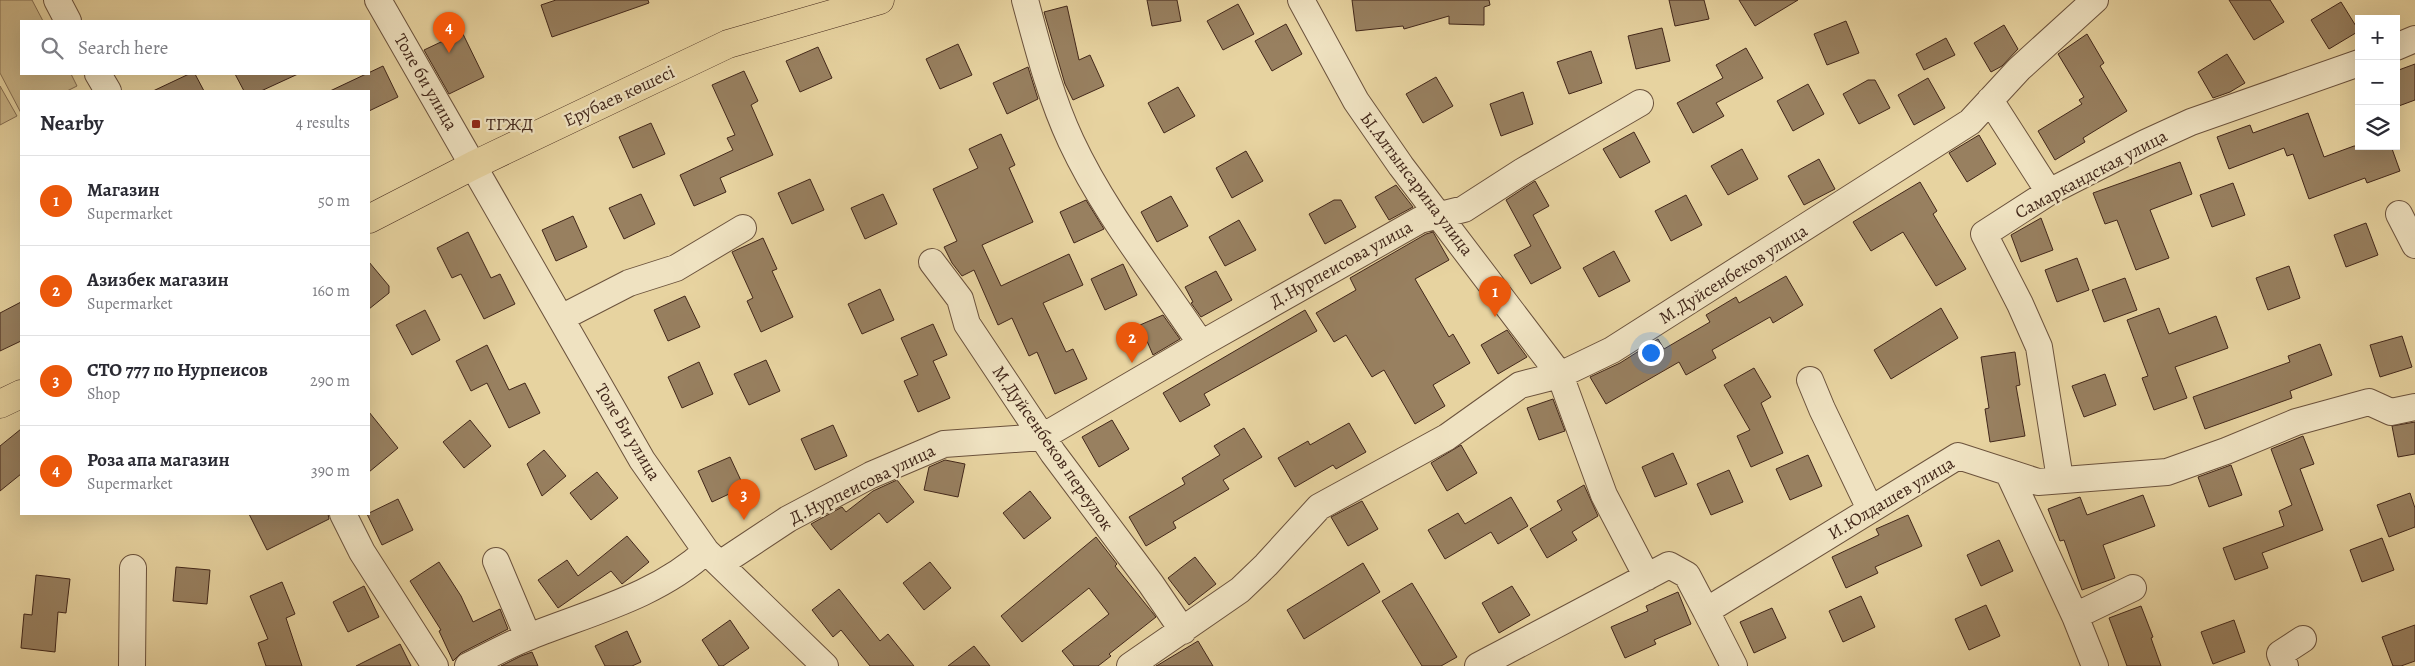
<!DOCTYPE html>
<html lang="en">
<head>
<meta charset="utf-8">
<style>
	body { margin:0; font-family:Alegreya,serif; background:#f7f7f7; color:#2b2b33 }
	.controls { position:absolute; right:15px; top:15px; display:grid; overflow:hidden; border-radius:0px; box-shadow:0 5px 20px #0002 }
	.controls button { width:45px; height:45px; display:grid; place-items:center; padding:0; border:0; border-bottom:1px solid #e1e1e2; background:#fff; color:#2b2b33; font:25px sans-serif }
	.you { position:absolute; left:1650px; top:352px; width:18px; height:18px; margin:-12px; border:4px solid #fff; border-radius:50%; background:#1a73e8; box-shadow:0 0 0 8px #1a73e833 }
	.badge { display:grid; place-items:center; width:32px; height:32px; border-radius:50%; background:#ea580c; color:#fff; font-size:16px; font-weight:700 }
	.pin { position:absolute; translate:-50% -41px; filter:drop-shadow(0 1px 2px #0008) }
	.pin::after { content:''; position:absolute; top:26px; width:18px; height:15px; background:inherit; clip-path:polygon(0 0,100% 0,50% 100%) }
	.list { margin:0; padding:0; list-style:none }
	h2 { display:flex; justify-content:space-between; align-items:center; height:65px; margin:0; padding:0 20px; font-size:21px }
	h2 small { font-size:16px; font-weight:400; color:#7c7c81 }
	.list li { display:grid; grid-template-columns:32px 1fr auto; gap:15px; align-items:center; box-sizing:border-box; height:90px; padding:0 20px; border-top:1px solid #e1e1e2 }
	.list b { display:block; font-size:19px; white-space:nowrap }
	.list p { margin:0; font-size:16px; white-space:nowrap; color:#7c7c81 }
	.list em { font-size:16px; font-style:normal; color:#7c7c81 }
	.icon { flex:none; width:28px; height:28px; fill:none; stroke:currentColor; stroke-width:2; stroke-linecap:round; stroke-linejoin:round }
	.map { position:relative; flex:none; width:2415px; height:666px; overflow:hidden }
	.search { position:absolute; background:#fff; box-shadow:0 5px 20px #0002; left:20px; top:20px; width:350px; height:55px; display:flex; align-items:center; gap:12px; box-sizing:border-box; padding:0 18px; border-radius:0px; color:#7c7c81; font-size:19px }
	.panel { position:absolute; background:#fff; box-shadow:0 5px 20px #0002; left:20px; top:90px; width:350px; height:425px; border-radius:0px }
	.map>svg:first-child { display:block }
</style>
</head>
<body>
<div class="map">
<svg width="2415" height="666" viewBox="0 0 2415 666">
	<rect width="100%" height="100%" fill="#e7d3a0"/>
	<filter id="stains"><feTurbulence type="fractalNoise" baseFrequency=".004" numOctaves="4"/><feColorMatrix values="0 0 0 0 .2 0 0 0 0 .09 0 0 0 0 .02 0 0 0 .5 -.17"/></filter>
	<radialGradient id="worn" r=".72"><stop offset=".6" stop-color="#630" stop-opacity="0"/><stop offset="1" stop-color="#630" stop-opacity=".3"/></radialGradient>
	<path fill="#cbb689" stroke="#866e52" d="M0 0H32L43 21H21V74H71L77 86 67 91H21V113L0 73Z
		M0 86 17 116 0 125Z"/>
	<path fill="#988060" stroke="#42271a" d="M556 0H648L649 3 552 37 541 5Z
		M1147 0H1177L1181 21 1152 26Z
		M1352 0H1489L1490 5 1484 7V25L1449 24V16L1404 29 1403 26 1356 31Z
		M1669 0H1704L1709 19 1675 26Z
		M1739 0H1798L1755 26Z
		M2229 0H2270L2284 22 2254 40Z
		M2341 2 2359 31 2329 49 2311 20Z
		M1238 4 1254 34 1223 50 1207 21Z
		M1067 6 1079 60 1090 55 1104 86 1073 100 1065 84 1044 12Z
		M1846 21 1859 53 1827 65 1814 34Z
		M1286 24 1302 54 1272 71 1255 41Z
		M2004 25 2018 49 2002 66 1991 72 1974 43Z
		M1662 28 1670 61 1636 69 1628 36Z
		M462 32 484 77 449 94 424 50Z
		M2087 34 2104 63 2100 66 2127 111 2083 138 2085 142 2055 160 2038 131 2082 104 2079 100 2084 97 2058 54Z
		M1946 38 1955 55 1924 70 1916 54Z
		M958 44 972 75 940 89 926 59Z
		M818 47 832 78 800 92 786 61Z
		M1746 48 1763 78 1716 103 1724 116 1693 133 1677 103 1723 78 1716 65Z
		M1591 51 1602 83 1569 94 1557 62Z
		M2227 54 2245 83 2230 92 2213 98 2198 72Z
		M2415 64V100L2396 107V71Z
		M383 66 398 97 369 111V91H330Z
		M1028 67 1038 99 1007 114 993 83Z
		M744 71 758 101 751 105 773 155 720 178 726 192 694 206 680 175 733 150 727 138 735 135 712 85Z
		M189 74H195L204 91H153Z
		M235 74H298L261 91H244Z
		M1436 77 1453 106 1423 123 1406 94Z
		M1928 78 1945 108 1914 125 1898 95Z
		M1868 80H1875L1890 108 1859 124 1843 94Z
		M1808 84 1824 114 1793 131 1777 101Z
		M1178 87 1195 116 1164 133 1148 103Z
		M1523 92 1533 124 1501 136 1490 104Z
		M2308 113 2324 157 2354 146H2391L2400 171 2367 183 2365 178 2309 199 2293 154 2287 156 2284 148 2229 169 2217 137 2250 125 2253 133Z
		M651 123 665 154 633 168 619 137Z
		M1634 132 1650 162 1620 178 1603 149Z
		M1001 134 1015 165 1009 168 1033 222 982 245 1001 286 1069 254 1083 285 1043 303 1066 352 1073 349 1087 379 1055 394 1037 352 1029 356 1012 318 998 325 974 270 962 276 952 263 944 247 957 241 933 189 978 168 969 149Z
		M1979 135 1996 164 1967 182 1949 153Z
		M1742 149 1758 179 1728 195 1711 166Z
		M1246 151 1263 181 1232 198 1216 168Z
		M1819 159 1835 189 1804 205 1788 176Z
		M2180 162 2192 194 2150 210 2169 258 2136 270 2117 220 2105 224 2093 193Z
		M810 179 824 210 792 224 778 193Z
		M1535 181 1549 206 1533 215 1561 268 1531 284 1514 255 1531 246 1506 200Z
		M1920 182 1937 211 1933 214 1966 269 1936 286 1903 232 1871 251 1853 222Z
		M2233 183 2245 215 2212 227 2200 195Z
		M1396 185 1413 207 1389 220 1375 197Z
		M641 194 655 224 624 239 609 208Z
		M883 194 897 224 865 239 851 208Z
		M1686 195 1702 225 1671 241 1655 211Z
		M1171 196 1188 226 1157 242 1141 212Z
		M1086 200 1104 229 1074 243 1060 212Z
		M1334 200H1341L1356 227 1325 244 1309 214Z
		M573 216 587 247 556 261 542 230Z
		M2041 218 2053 250 2021 262 2011 235Z
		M1239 220 1256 250 1225 266 1209 237Z
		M2366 223 2378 255 2346 267 2334 235Z
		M468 232 491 278 500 274 515 304 484 319 461 274 452 278 437 248Z
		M1433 232 1449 260 1415 279 1449 337 1453 334 1470 363 1433 385 1445 406 1415 424 1384 370 1372 377 1346 335 1334 342 1316 313 1356 290 1350 278 1426 234Z
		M763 238 777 269 772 271 793 317 761 332 747 301 753 298 732 252Z
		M1614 251 1630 281 1599 297 1583 268Z
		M2077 258 2089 290 2057 302 2045 270Z
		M369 262 389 286V293L369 309Z
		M1123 264 1137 295 1105 310 1091 279Z
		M2289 266 2300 298 2268 310 2256 278Z
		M1216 271 1232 300 1201 317 1191 303 1193 302 1185 287Z
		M1786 276 1803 305 1773 323 1770 317 1712 350 1716 358 1686 375 1679 362 1606 404 1590 377 1620 363 1658 339 1664 349 1710 322 1706 315 1736 297 1739 303Z
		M2125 278 2137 310 2104 322 2092 290Z
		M880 289 894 320 862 334 848 304Z
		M685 296 700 327 668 341 654 310Z
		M21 302V341L0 351V313Z
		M1941 308 1958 338 1891 379 1874 350Z
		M2159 308 2169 334 2216 316 2228 348 2175 367 2187 398 2154 410 2142 378 2148 376 2127 320Z
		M425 310 440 340 412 355 396 325Z
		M1305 310 1317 331 1204 394 1210 405 1180 422 1163 393Z
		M1163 315 1180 339 1153 355 1140 325Z
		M933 324 947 355 933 361 950 398 918 412 904 381 918 375 901 338Z
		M1507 330 1527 357 1498 374 1481 345Z
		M2402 336 2412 367 2380 377 2370 345Z
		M2320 344 2332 375 2290 391 2292 398 2205 429 2193 397 2290 362 2288 356Z
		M487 345 509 390 525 383 540 413 509 428 487 383 471 391 456 361Z
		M2015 352 2020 385 2016 386 2025 436 1990 442 1985 409 1989 408 1981 357Z
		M766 360 780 391 749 405 734 374Z
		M699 362 713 394 682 408 668 377Z
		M1754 368 1771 397 1761 403 1783 453 1751 467 1737 436 1750 430 1724 385Z
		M2105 374 2116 405 2084 417 2072 386Z
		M1553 399 1565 431 1539 440 1527 408Z
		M369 412 398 448 369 472Z
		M470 420 491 446 464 468 443 442Z
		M1112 420 1129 449 1099 467 1082 437Z
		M2415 422V454L2398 457 2392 426Z
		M1349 423 1366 452 1336 469 1333 465 1295 487 1278 458 1308 441 1310 445Z
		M833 425 847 456 815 470 801 439Z
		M1244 428 1262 457 1223 480 1229 489 1173 522 1176 528 1146 546 1129 517 1185 484 1182 478 1220 455 1214 446Z
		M21 429V474L0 491V446Z
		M2303 436 2314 464 2300 469 2323 530 2262 553 2268 568 2235 580 2223 548 2284 526 2279 511 2292 505 2271 449Z
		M1461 445 1477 473 1447 491 1431 463Z
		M544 450 566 476 542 496 527 464Z
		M1673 453 1687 484 1655 497 1642 467Z
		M1808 455 1822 486 1790 500 1776 469Z
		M730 457 744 487 712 502 698 471Z
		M945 460 965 464 958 497 924 490 929 467Z
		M2231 465 2242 495 2209 507 2198 477Z
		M1729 470 1743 502 1711 515 1697 484Z
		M597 472 618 498 591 520 570 493Z
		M897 480 914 502 887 523 879 513 831 550 811 524 842 507 846 512 873 491Z
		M1584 485 1598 516 1572 532 1577 540 1547 558 1530 529 1562 510 1557 501Z
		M1030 491 1051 518 1024 539 1003 513Z
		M2410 493 2415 508V527L2389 537 2377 505Z
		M2143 495 2155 526 2103 545 2115 578 2082 590 2064 540 2060 541 2048 509 2080 497 2087 515Z
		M1511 497 1528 526 1498 544 1491 532 1445 559 1428 530 1458 513 1465 524Z
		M398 499 413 530 382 545 367 514Z
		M1362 501 1378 529 1348 546 1331 517Z
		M249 514H328L329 519 267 550Z
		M1908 515 1922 546 1875 567 1878 573 1846 588 1832 557 1879 535 1876 529Z
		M627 536 649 562 622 584 611 571 558 608 538 580 567 560 578 576Z
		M1096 537 1117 564 1115 566 1156 617 1109 654 1111 656 1098 666H1074L1062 651 1109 614 1089 588 1022 642 1001 616Z
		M2382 538 2394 570 2362 582 2350 550Z
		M1999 540 2013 571 1981 586 1967 555Z
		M1195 557 1216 584 1189 605 1168 578Z
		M439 562 461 596 473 622 500 609 508 629 461 653 453 661 439 631 441 630 410 581Z
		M930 562 951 588 924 610 903 583Z
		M1363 563 1380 592 1304 639 1287 610Z
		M176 567 210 570 207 604 173 601Z
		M36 575 70 579 66 613 58 612 55 652 21 648 24 614 32 615Z
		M282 582 295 614 286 618 302 666H266L258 643 268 639 250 596Z
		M1412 583 1457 657 1441 666H1422L1382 601Z
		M364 586 379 617 348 632 333 602Z
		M1512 586 1530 615 1499 633 1482 603Z
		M839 589 880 641 888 634 914 666H870L841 630 833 637 812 610Z
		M1678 592 1691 624 1654 640 1656 644 1625 658 1611 627 1648 611 1646 606Z
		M1861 596 1875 627 1843 642 1829 611Z
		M1986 605 2000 636 1969 650 1955 619Z
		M2141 606 2153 637 2151 638 2161 666H2127L2109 618Z
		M1772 608 1786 638 1754 653 1740 622Z
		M730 620 749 648 723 666H719L702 640Z
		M2234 620 2245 652 2213 664 2201 632Z
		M2415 625V661L2401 666H2393L2382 637Z
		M627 631 641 662 632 666H605L595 646Z
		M1198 641 1213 666H1156L1158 665Z
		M400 644 411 666H356Z
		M974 646 990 666H948Z
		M532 652 538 666H501L521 656Z"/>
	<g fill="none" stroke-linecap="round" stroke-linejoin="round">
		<g stroke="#6b523c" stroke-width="28">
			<path id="minor" d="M57 0 68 21
				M378 0 642 460 706 551 825 666
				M1025 0C1038 48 1050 96 1071 141 1105 214 1157 277 1201 344
				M1301 0 1356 101 1401 166 1560 375 1604 495 1647 577
				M2396 47 2415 39
				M98 74 108 91
				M1990 100 2049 192
				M2399 214 2415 245
				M932 262 960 299 967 324 1053 453 1151 584 1183 631
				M561 318 629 283 676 268 743 228
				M1810 380 1822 409 1870 509
				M2009 474 2075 616 2095 666
				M2060 479 2039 347 2020 304 1984 234 2049 192 2145 143 2191 122 2359 63
				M343 514 362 552 435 666
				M496 561 528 637
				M720 564 788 519 871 475 944 444 1042 437 1201 344 1420 220 1464 209 1523 171 1640 103
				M1706 611 1734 666
				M2075 616 2133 588
				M132 666 133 568
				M468 666C489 656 509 644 531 636 591 612 657 596 706 551
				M1130 666 1240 590 1266 565 1319 507 1447 437 1520 385 1560 375 1612 350 1970 122 2019 69 2095 0
				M1478 666 1669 565 1687 575 1706 611 1958 456 2038 482 2167 472 2226 451 2296 422 2369 402 2391 412 2415 407
				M2285 666 2280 654 2303 639"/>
		</g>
		<g stroke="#42271a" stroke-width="29">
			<path id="major" d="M369 219 474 165 728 44 880 0
				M0 404 21 394"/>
		</g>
		<use href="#minor" stroke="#efe2c1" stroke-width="26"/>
		<use href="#major" stroke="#e7d3a0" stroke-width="28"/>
	</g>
	<rect fill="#8f2418" stroke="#efe2c1" stroke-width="2" x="471" y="119" width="10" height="10" rx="2.5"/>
	<g text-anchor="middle" stroke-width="4.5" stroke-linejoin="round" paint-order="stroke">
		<g font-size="18" fill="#42271a" stroke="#efe2c1">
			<text transform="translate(426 82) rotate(60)" y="6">Толе би улица</text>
			<text transform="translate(619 96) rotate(-25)" y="6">Ерубаев көшесі</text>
			<text transform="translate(2091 174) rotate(-28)" y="6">Самаркандская улица</text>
			<text transform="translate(1417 184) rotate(53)" y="6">Ы.Алтынсарина улица</text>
			<text transform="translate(1341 264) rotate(-29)" y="6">Д.Нурпеисова улица</text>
			<text transform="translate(1733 274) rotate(-32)" y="6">М.Дуйсенбеков улица</text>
			<text transform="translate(628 432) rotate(59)" y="6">Толе Би улица</text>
			<text transform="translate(1053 448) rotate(55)" y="6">М.Дуйсенбеков переулок</text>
			<text transform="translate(862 484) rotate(-26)" y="6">Д.Нурпеисова улица</text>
			<text transform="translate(1891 498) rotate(-31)" y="6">И.Юлдашев улица</text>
		</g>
		<g font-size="18" fill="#42271a" stroke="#efe2c1" text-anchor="start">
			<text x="486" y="130">ТГЖД</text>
		</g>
	</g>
	<rect width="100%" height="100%" filter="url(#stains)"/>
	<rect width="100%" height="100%" fill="url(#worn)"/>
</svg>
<div class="controls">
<button>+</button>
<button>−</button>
<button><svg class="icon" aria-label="layers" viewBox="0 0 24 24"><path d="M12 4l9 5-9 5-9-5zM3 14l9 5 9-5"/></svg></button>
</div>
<div class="you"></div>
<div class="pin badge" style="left:1495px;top:317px">1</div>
<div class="pin badge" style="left:1132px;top:363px">2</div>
<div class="pin badge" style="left:744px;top:520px">3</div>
<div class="pin badge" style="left:449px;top:53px">4</div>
<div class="search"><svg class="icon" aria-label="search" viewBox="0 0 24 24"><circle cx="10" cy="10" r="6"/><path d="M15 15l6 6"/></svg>Search here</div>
<section class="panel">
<h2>Nearby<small>4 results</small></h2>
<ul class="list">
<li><span class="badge">1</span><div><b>Магазин</b><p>Supermarket</p></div><em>50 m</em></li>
<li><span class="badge">2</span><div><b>Азизбек магазин</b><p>Supermarket</p></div><em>160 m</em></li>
<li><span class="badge">3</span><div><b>СТО 777 по Нурпеисов</b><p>Shop</p></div><em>290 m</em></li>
<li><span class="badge">4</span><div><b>Роза апа магазин</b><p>Supermarket</p></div><em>390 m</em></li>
</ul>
</section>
</div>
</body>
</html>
